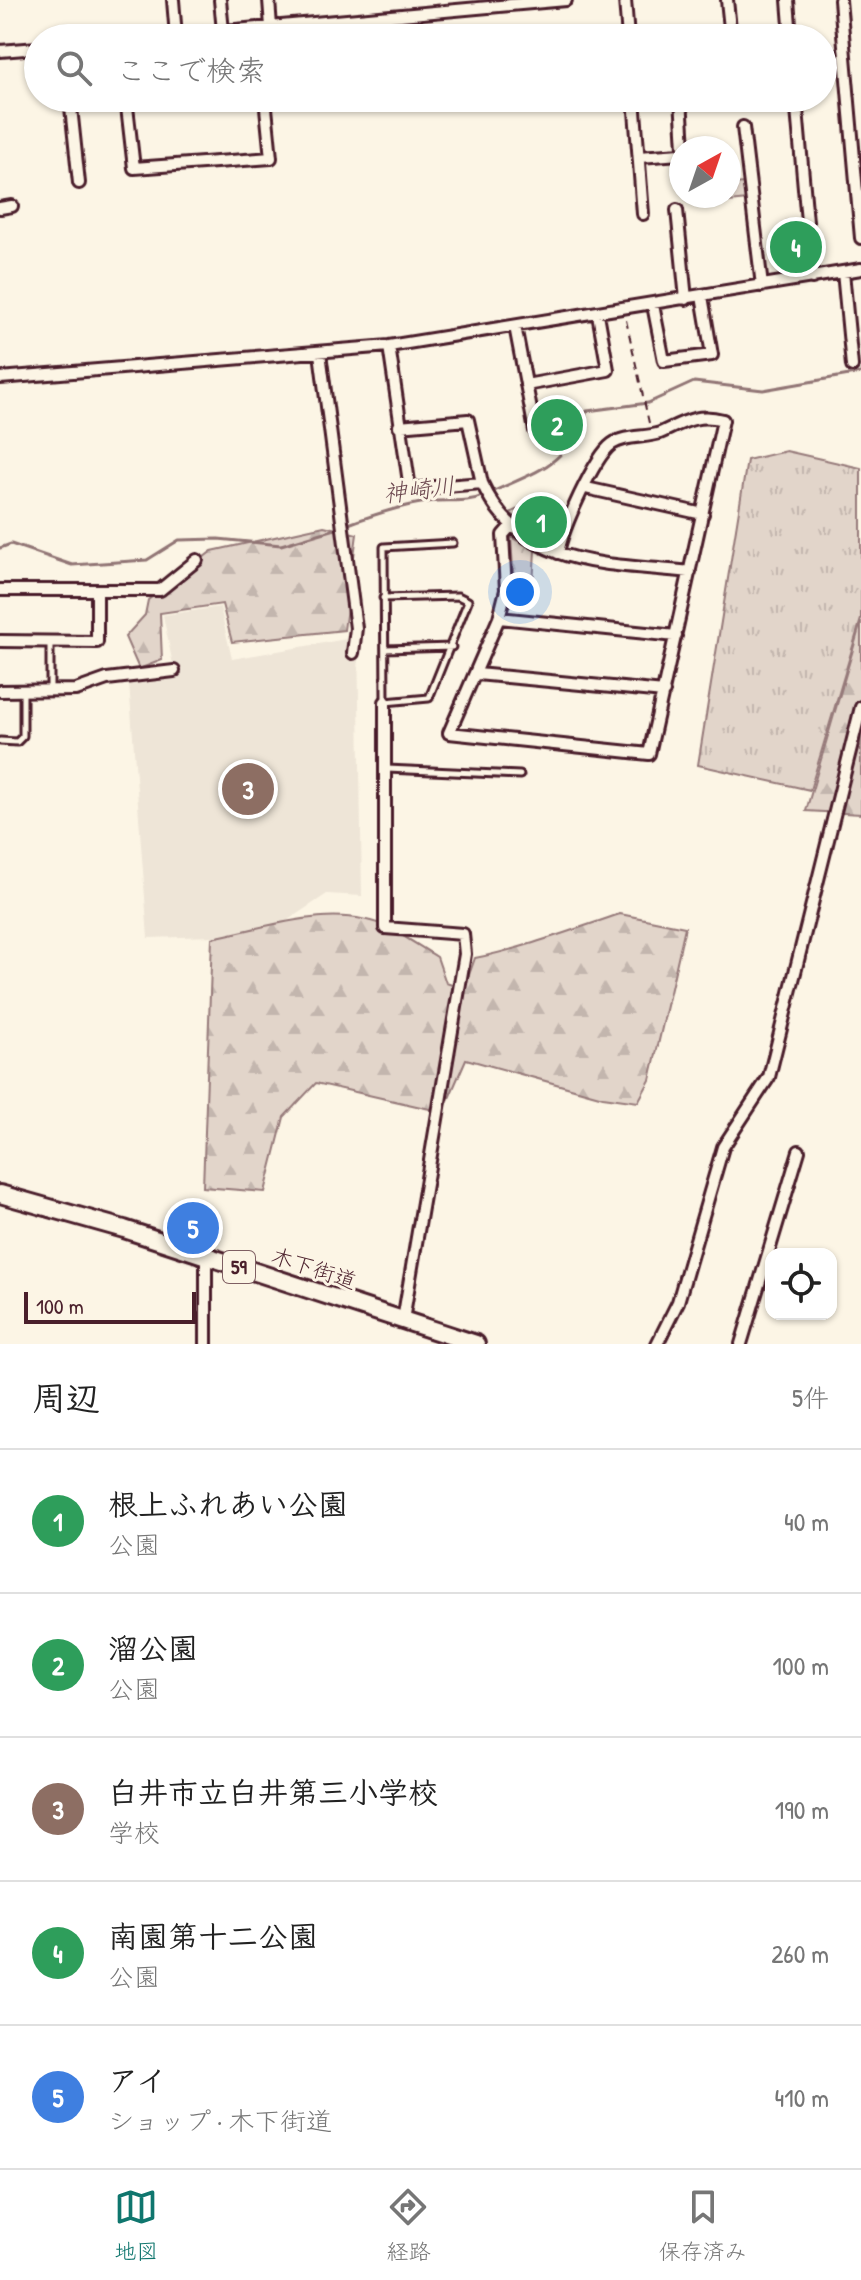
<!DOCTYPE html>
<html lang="ja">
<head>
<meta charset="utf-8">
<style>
	body { margin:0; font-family:"Patrick Hand","Klee One",sans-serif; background:#f2f2f2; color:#222 }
	.controls { position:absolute; right:24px; bottom:24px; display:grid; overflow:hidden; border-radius:16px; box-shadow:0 2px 6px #0004 }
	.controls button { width:72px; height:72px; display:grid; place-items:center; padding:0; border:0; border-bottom:2px solid #e0e0e0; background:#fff; color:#222; font:40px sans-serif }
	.compass { position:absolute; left:669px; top:136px; width:72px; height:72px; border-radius:50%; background:#fff; box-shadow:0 2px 6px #0004; rotate:40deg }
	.scale { position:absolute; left:24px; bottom:20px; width:172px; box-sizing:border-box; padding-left:8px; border:4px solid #4a1f2b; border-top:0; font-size:22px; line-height:28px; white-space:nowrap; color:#4a1f2b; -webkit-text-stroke:6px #fcf5e5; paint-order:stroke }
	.you { position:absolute; left:520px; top:592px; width:28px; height:28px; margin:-20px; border:6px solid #fff; border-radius:50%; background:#1a73e8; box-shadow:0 0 0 12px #1a73e833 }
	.badge { display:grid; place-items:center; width:52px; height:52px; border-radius:50%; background:#0f766e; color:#fff; font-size:26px; font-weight:700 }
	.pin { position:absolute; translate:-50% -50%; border:4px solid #fff; box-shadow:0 2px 8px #0006 }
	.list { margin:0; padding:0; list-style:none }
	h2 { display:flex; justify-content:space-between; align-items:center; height:104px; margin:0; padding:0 32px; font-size:34px }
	h2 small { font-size:26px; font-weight:400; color:#767676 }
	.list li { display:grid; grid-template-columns:52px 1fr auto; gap:24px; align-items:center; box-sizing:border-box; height:144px; padding:0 32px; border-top:2px solid #e0e0e0 }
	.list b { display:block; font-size:30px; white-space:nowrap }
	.list p { margin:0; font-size:26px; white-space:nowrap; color:#767676 }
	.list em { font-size:26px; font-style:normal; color:#767676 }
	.icon { flex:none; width:44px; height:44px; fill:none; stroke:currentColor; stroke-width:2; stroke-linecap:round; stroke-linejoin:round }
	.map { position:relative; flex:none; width:861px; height:1344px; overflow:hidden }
	.search { position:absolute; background:#fff; box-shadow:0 2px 6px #0004; left:24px; right:24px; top:24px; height:88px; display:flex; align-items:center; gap:20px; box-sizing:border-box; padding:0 28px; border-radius:44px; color:#767676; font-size:30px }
	.sheet { height:824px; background:#fff }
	nav { display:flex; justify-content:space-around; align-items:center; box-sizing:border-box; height:112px; border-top:2px solid #e0e0e0; background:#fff; font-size:22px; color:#767676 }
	nav a { display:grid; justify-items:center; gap:4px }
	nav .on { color:#0f766e }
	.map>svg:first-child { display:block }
</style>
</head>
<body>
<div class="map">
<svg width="861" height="1344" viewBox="0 0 861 1344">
	<defs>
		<pattern id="grass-tufts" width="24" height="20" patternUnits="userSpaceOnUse" patternTransform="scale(2)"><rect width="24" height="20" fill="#e2d5ca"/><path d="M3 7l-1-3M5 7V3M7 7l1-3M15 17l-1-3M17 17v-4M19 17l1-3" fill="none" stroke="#c3b6ae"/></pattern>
		<pattern id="forest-firs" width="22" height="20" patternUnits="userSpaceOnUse" patternTransform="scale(2)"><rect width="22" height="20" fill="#e2d5ca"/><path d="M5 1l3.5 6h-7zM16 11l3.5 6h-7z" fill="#c3b6ae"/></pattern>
		<pattern id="park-crowns" width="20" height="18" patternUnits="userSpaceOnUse" patternTransform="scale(2)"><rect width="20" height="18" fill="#e2d5ca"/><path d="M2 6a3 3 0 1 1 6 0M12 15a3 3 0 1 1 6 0" fill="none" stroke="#c3b6ae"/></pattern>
	</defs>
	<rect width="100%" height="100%" fill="#fcf5e5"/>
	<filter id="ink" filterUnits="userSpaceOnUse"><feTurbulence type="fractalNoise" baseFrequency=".0125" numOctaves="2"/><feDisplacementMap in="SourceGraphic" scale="16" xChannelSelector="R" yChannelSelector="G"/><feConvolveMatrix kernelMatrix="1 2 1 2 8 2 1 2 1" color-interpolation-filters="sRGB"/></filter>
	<g filter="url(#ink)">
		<path fill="#eee5d7" d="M220 607 232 659 358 637 362 896 327 894 285 922V934L148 938 129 683 175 675 163 615Z"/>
		<path fill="url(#grass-tufts)" stroke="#967a7a" stroke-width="2" d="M786 451 861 468V619L810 790 698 765 747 460Z"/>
		<path fill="url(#forest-firs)" stroke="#967a7a" stroke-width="2" d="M324 526 357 534 344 630 232 642 222 604 160 613 162 660 139 669 125 637 145 615 148 600 212 551Z
			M861 622V814L806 811Z
			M620 914 685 927 650 1080 638 1102 603 1097 466 1059 443 1112 316 1083 284 1117 265 1192 203 1187 212 938C267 927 337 902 389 928 406 937 422 948 437 957L446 983 464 989 475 958C525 948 572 930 620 914Z"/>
		<path fill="url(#park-crowns)" stroke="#967a7a" stroke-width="2" d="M746 183 747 200 729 202V184Z
			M806 220V274L787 277 786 221Z
			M579 417 571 429 542 432 540 420Z
			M540 498 562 516 556 541H549L510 513Z
			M511 537 535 550 533 586 514 585Z"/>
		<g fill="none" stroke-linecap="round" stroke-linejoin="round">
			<path stroke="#917474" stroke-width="3" d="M492 492C544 468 563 467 587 411L648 403 694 382 763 390 861 373
				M346 525C375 514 405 504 436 501 455 500 467 503 485 495
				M0 548 11 544 72 565 147 560 179 540 218 539 281 545 339 528"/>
			<g stroke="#4a1f2b" stroke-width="11">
				<path id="service" d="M383 598 458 596 468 601 429 698 385 702 384 547 453 543
					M385 649 452 647
					M50 688V642
					M0 741 17 742 23 736V692
					M387 769 520 775"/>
			</g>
			<g stroke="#4a1f2b" stroke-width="16">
				<path id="minor" d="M173 0 176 36
					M220 0 223 31
					M269 0 271 27
					M625 0 628 38
					M727 0 731 38
					M788 0 791 38
					M840 0 861 238
					M148 38 566 0
					M0 51 38 48
					M70 98 79 183
					M126 98 134 168 271 158 265 98
					M634 98 643 214
					M681 98 684 148
					M796 98 812 278
					M743 127 762 286
					M639 157 681 154
					M0 208 12 206
					M677 210 686 299
					M843 272 852 366
					M653 305 664 361 712 355 702 296
					M515 326 535 431
					M389 346 410 489 482 483C521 569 608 563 690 572
					M320 353 356 628 353 653
					M0 378 389 346 861 269
					M526 385 608 370 598 314
					M399 426 468 420 482 483
					M586 488 703 514
					M510 527 503 535 506 590 499 618 449 733 649 754 723 420C697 413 684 422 660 433 645 438 625 435 612 444 594 457 562 530 558 553
					M0 590H160L197 560
					M499 618 676 636
					M0 641 97 642V590
					M477 674 664 692
					M0 691 76 690 107 679 174 671
					M385 702V928L463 934 465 954 403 1320
					M206 1344V1256
					M657 1344 678 1302 723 1147 769 1077 861 707
					M741 1344 799 1151"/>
			</g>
			<g stroke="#4a1f2b" stroke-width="22">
				<path id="primary" d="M0 1194 124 1229 476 1344"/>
			</g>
			<path stroke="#4a1f2b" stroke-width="2" stroke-dasharray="8 6" stroke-linecap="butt" d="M626 320 649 423"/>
			<use href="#service" stroke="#fcf5e5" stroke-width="5"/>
			<use href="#minor" stroke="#fcf5e5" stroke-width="10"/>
			<use href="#primary" stroke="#fcf5e5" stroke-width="16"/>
		</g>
	</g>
	<g text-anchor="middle" stroke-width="6" stroke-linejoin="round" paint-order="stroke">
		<rect fill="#fcf5e5" stroke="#7f5f63" stroke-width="2" x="223" y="1251" width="32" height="32" rx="6"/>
		<g font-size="20" font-weight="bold" fill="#4a1f2b">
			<text x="239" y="1274">59</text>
		</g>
		<g font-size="22" fill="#4a1f2b" stroke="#fcf5e5">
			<text transform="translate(314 1268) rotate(18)" y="8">木下街道</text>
		</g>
		<g font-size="24" font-style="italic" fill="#6d4950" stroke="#fcf5e5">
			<text transform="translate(419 490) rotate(-7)" y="8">神崎川</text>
		</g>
	</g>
</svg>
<div class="controls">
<button><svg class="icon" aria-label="locate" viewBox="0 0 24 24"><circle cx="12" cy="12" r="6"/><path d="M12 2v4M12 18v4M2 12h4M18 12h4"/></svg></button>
</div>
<svg class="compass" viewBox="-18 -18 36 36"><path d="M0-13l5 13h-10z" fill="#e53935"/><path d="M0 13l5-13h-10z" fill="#767676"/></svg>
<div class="scale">100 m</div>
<div class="you"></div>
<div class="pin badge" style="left:541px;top:522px;background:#2e9e5b">1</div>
<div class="pin badge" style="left:557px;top:425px;background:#2e9e5b">2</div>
<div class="pin badge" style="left:248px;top:789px;background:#8d6e63">3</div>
<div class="pin badge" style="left:796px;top:247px;background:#2e9e5b">4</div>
<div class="pin badge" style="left:193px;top:1228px;background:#3f7fe0">5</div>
<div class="search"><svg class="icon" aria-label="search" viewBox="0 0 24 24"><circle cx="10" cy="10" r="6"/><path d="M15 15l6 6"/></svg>ここで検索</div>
</div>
<section class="sheet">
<h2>周辺<small>5件</small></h2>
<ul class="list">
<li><span class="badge" style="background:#2e9e5b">1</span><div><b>根上ふれあい公園</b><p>公園</p></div><em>40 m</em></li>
<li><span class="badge" style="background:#2e9e5b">2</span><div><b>溜公園</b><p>公園</p></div><em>100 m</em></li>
<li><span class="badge" style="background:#8d6e63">3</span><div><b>白井市立白井第三小学校</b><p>学校</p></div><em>190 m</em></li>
<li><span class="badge" style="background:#2e9e5b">4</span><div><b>南園第十二公園</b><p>公園</p></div><em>260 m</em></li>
<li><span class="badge" style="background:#3f7fe0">5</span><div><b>アイ</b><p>ショップ · 木下街道</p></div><em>410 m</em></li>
</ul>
</section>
<nav>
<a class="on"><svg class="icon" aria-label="map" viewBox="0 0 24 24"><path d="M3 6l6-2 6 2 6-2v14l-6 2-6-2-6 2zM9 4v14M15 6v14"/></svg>地図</a>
<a><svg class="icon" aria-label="directions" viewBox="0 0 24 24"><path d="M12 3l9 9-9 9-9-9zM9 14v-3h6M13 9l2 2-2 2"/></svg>経路</a>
<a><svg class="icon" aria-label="saved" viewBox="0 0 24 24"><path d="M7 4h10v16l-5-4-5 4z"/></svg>保存済み</a>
</nav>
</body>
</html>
